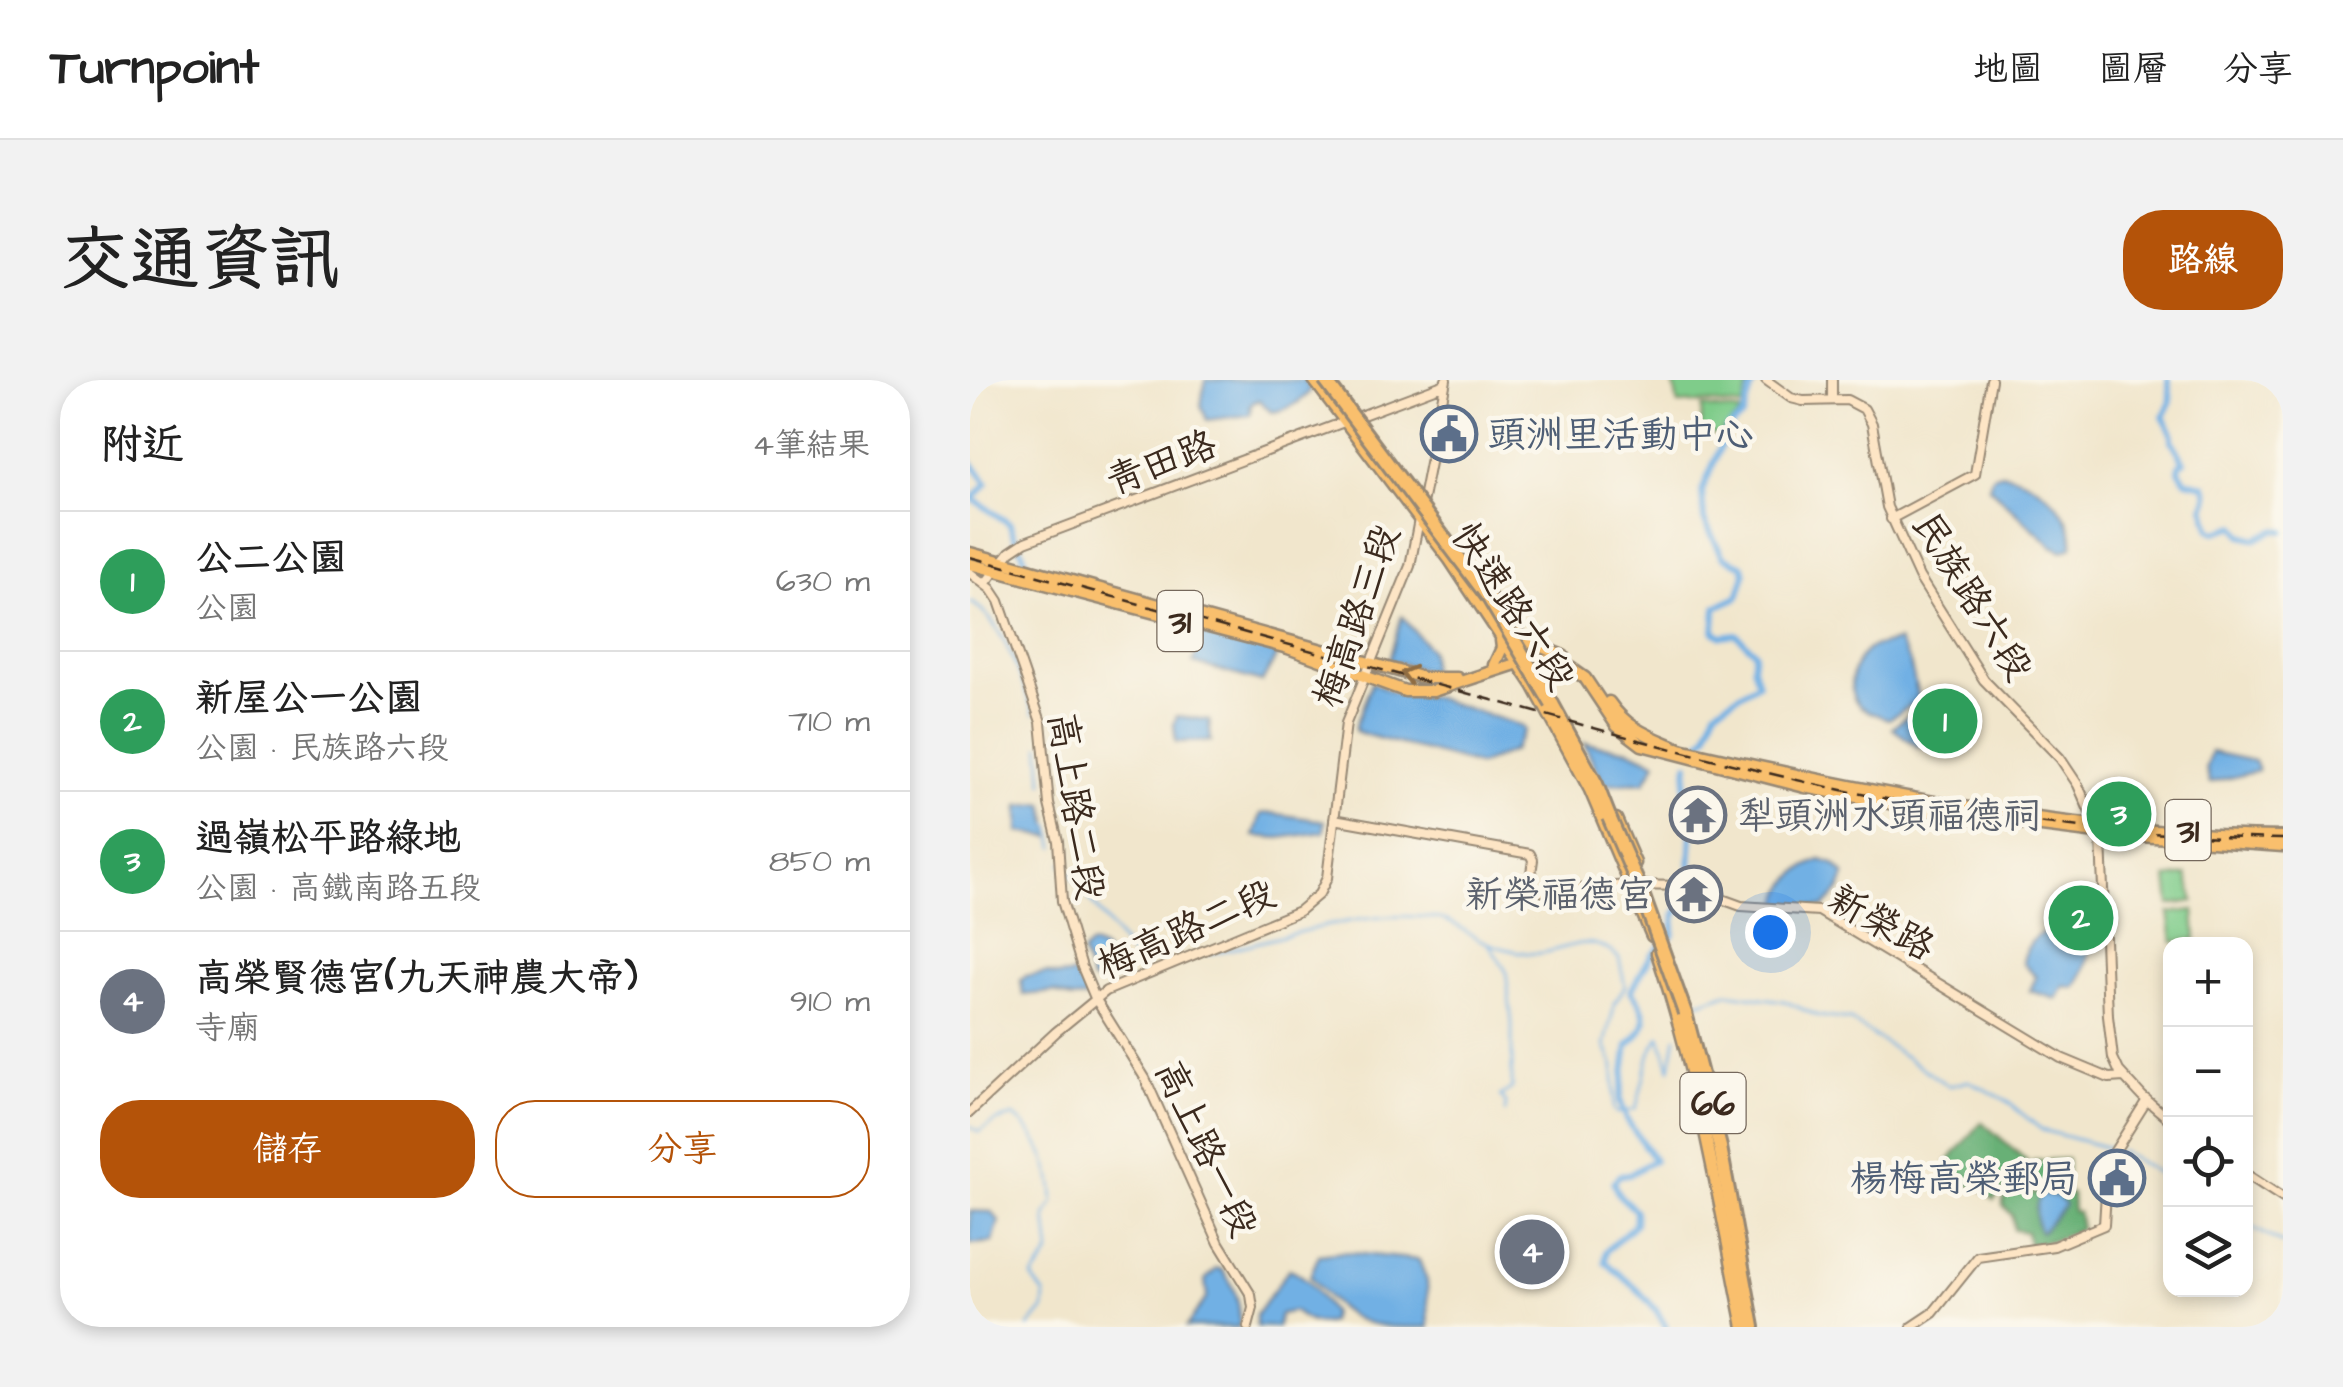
<!DOCTYPE html>
<html lang="zh-TW">
<head>
<meta charset="utf-8">
<style>
	body { margin:0; font-family:"Architects Daughter","LXGW WenKai TC",sans-serif; background:#f2f2f2; color:#222 }
	.controls { position:absolute; right:30px; bottom:30px; display:grid; overflow:hidden; border-radius:20px; box-shadow:0 5px 15px #0003 }
	.controls button { width:90px; height:90px; display:grid; place-items:center; padding:0; border:0; border-bottom:2px solid #e0e0e0; background:#fff; color:#222; font:50px sans-serif }
	.you { position:absolute; left:800px; top:552px; width:35px; height:35px; margin:-25px; border:8px solid #fff; border-radius:50%; background:#1a73e8; box-shadow:0 0 0 15px #1a73e833 }
	.badge { display:grid; place-items:center; width:65px; height:65px; border-radius:50%; background:#b45309; color:#fff; font-size:32px; font-weight:700 }
	.pin { position:absolute; translate:-50% -50%; border:5px solid #fff; box-shadow:0 2px 10px #0006 }
	.list { margin:0; padding:0; list-style:none }
	h2 { display:flex; justify-content:space-between; align-items:center; height:130px; margin:0; padding:0 40px; font-size:42px }
	h2 small { font-size:32px; font-weight:400; color:#767676 }
	.list li { display:grid; grid-template-columns:65px 1fr auto; gap:30px; align-items:center; box-sizing:border-box; height:140px; padding:0 40px; border-top:2px solid #e0e0e0 }
	.list b { display:block; font-size:38px; white-space:nowrap }
	.list p { margin:0; font-size:32px; white-space:nowrap; color:#767676 }
	.list em { font-size:32px; font-style:normal; color:#767676 }
	.actions { display:flex; gap:20px; padding:30px 40px }
	.actions a { flex:1; padding:22px 0; border:2px solid #b45309; border-radius:40px; text-align:center; font-size:35px; color:#b45309 }
	.actions .main { background:#b45309; color:#fff }
	.icon { flex:none; width:55px; height:55px; fill:none; stroke:currentColor; stroke-width:2; stroke-linecap:round; stroke-linejoin:round }
	.map { position:relative; flex:none; width:1313px; height:947px; overflow:hidden; border-radius:40px }
	header { display:flex; align-items:center; gap:60px; box-sizing:border-box; height:140px; padding:0 50px; background:#fff; border-bottom:2px solid #e0e0e0 }
	header strong { font-size:48px }
	nav { display:flex; gap:55px; margin-inline-start:auto; font-size:35px }
	.intro { display:flex; align-items:center; justify-content:space-between; box-sizing:border-box; height:240px; padding:0 60px }
	h1 { margin:0; font-size:70px }
	.button { padding:25px 45px; border-radius:40px; background:#b45309; color:#fff; font-size:35px; font-weight:700 }
	main { display:flex; gap:60px; padding:0 60px }
	aside { flex:1; background:#fff; border-radius:40px; box-shadow:0 5px 15px #0003 }
	.map>svg:first-child { display:block }
</style>
</head>
<body>
<header>
<strong>Turnpoint</strong>
<nav><a>地圖</a><a>圖層</a><a>分享</a></nav>
</header>
<div class="intro"><h1>交通資訊</h1><a class="button">路線</a></div>
<main>
<aside>
<h2>附近<small>4筆結果</small></h2>
<ul class="list">
<li><span class="badge" style="background:#2e9e5b">1</span><div><b>公二公園</b><p>公園</p></div><em>630 m</em></li>
<li><span class="badge" style="background:#2e9e5b">2</span><div><b>新屋公一公園</b><p>公園 · 民族路六段</p></div><em>710 m</em></li>
<li><span class="badge" style="background:#2e9e5b">3</span><div><b>過嶺松平路綠地</b><p>公園 · 高鐵南路五段</p></div><em>850 m</em></li>
<li><span class="badge" style="background:#6b7280">4</span><div><b>高榮賢德宮(九天神農大帝)</b><p>寺廟</p></div><em>910 m</em></li>
</ul>
<div class="actions"><a class="main">儲存</a><a>分享</a></div>
</aside>
<div class="map">
<svg width="1313" height="947" viewBox="0 0 1313 947">
	<rect width="100%" height="100%" fill="#fbf7ec"/>
	<filter id="ink" filterUnits="userSpaceOnUse"><feTurbulence type="fractalNoise" baseFrequency=".01" numOctaves="2"/><feDisplacementMap in="SourceGraphic" scale="20" xChannelSelector="R" yChannelSelector="G"/><feConvolveMatrix kernelMatrix="1 2 1 2 8 2 1 2 1" color-interpolation-filters="sRGB"/></filter>
	<filter id="wash" filterUnits="userSpaceOnUse"><feTurbulence type="fractalNoise" baseFrequency=".0048" numOctaves="4" result="noise"/><feDisplacementMap in="SourceGraphic" scale="40" xChannelSelector="R" yChannelSelector="G"/><feGaussianBlur stdDeviation="2.25" result="paint"/><feColorMatrix in="noise" values="0 0 0 0 0 0 0 0 0 0 0 0 0 0 0 0 0 1.4 0 .05"/><feComposite in="paint" operator="in"/></filter>
	<g filter="url(#wash)">
		<rect width="100%" height="100%" fill="#f1e6cc"/>
		<path fill="#7fcc8a" stroke="#5d7b54" stroke-width="2.5" d="M703 0H785L778 7 773 27 740 23 708 24Z
			M732 27 773 32 749 55 731 52Z
			M974 322 996 351 978 365 953 331Z
			M1217 495 1224 521 1200 525 1197 498Z
			M1224 530 1226 559 1203 562 1199 533Z"/>
		<path fill="#67b076" stroke="#516d4a" stroke-width="2.5" d="M1012 742 1057 781 1024 820 1008 806 1004 809 995 801 998 798 993 794 990 796 976 784Z
			M1097 779V810L1046 809V804L1063 781Z
			M1039 813 1102 814 1103 831 1108 832 1111 848 1088 859 1058 865 1056 852 1044 850 1042 835 1033 826V820Z"/>
		<path fill="#71b0e4" stroke="#566d81" stroke-width="2.5" d="M235 0H335L340 10C333 22 315 31 301 32L289 20 281 23 280 35 237 40 231 26Z
			M1031 93C1066 99 1105 130 1102 167L1093 171 1082 166 1019 107 1022 96Z
			M432 236 460 270 461 288 458 291 419 280Z
			M233 253 308 273 292 302 223 283Z
			M928 261 940 283 949 320 919 339C897 332 877 326 882 298 883 288 889 277 897 270 904 265 919 263 928 261Z
			M402 302 422 312 462 317 552 346 555 350 543 371 509 385 393 354 386 351V345Z
			M948 328 952 330 976 365 947 366 922 348Z
			M207 336 239 340 241 361 206 362 204 344Z
			M614 363 660 370 686 382 675 402 634 404Z
			M1241 372 1284 381 1288 391 1240 403 1236 388Z
			M74 424 82 457 49 452V426Z
			M300 433 355 441 354 452 309 458 284 456 291 434Z
			M851 480 864 484 874 494C875 508 863 516 854 527L813 526 809 523C815 500 829 488 851 480Z
			M1097 545 1116 547 1123 557C1121 568 1112 603 1104 608L1094 606 1087 619 1060 611 1066 597 1053 583C1056 558 1074 549 1097 545Z
			M120 565C134 566 144 581 149 592L143 600 122 601 112 573Z
			M77 593 88 596 109 594 119 615 117 618 102 619 84 612 53 615 51 600 56 596Z
			M1071 814 1087 816 1095 825 1071 852C1063 844 1065 824 1071 814Z
			M0 831 22 832 29 841 23 862 0 864Z
			M373 872 449 880 457 901 459 947C396 947 380 947 340 896L349 875Z
			M246 889H251C266 907 271 924 269 947H216L237 917 235 900Z
			M319 889C338 895 350 917 362 933L360 942C346 947 334 939 323 931L310 934 307 947 286 946V935Z"/>
		<g fill="none" stroke-linecap="round" stroke-linejoin="round">
			<path stroke="#71b0e4" stroke-width="2.5" d="M0 222C31 236 53 303 64 334
				M70 366 73 403
				M80 445 85 467
				M92 483 174 592
				M519 564 536 591 542 643V708L530 716 536 723 535 732
				M237 574C312 560 394 526 471 539 486 542 498 554 511 560 524 566 541 571 556 573 592 578 613 545 649 578L655 606 645 623 635 665 644 686V729L648 733 666 729 680 673 690 656 700 689 706 657
				M720 626 757 613 814 621 848 636 880 640 979 706 999 701 1034 719 1072 750 1142 769
				M0 746 9 752 26 741 44 736C70 756 83 790 84 822L76 836 80 873 62 898 75 915 74 929 59 947
				M1150 771 1200 800
				M1276 844 1313 864"/>
			<path stroke="#71b0e4" stroke-width="6" d="M1198 0 1201 21 1193 37 1202 53V61L1214 82 1210 84 1209 91 1216 101 1234 105C1239 113 1239 119 1234 127L1241 150 1246 152 1266 146 1272 155 1287 159 1304 150 1313 151
				M0 81 17 103 3 119 40 144C42 158 52 166 55 180
				M727 365 737 355 746 329 788 303 783 286 785 272 766 254 752 256 744 251 746 227 768 217 775 194 773 186 753 177 734 140 732 111 758 49 773 36 782 7 789 0
				M696 947 686 930 667 909 635 882 636 871 665 844 666 831 648 814 643 802 650 795H659L684 780 657 740 650 720 658 665C681 646 678 633 661 611L682 574 703 554 705 535 718 518 722 454 713 424 718 384"/>
		</g>
	</g>
	<g filter="url(#ink)">
		<g fill="none" stroke-linecap="round" stroke-linejoin="round">
			<g stroke="#968875" stroke-width="12">
				<path id="secondary" d="M796 0 821 18 833 21 877 20 894 29 902 44 917 127 949 197 1014 300 1090 378 1108 405 1131 458 1138 636 1143 678 1149 691 1172 716 1200 740
					M862 20V0
					M921 139 1005 94 1021 0
					M0 193 21 209 29 221 71 342 79 424 88 461 92 521 112 587 125 618 175 698 249 863 281 915 283 928 278 947
					M15 204 40 172 55 162 475 4
					M364 439 560 474 563 480 559 506 563 512 659 505 716 506 771 526 849 531 1091 678 1139 698 1154 697
					M0 732 86 652 136 611 329 531 349 514 357 498 376 343 440 186 476 0
					M1276 794 1313 818
					M942 947 963 933 1008 877 1084 866 1134 845 1136 812 1143 774 1177 720"/>
			</g>
			<g stroke="#968875" stroke-width="15">
				<path id="primary" d="M344 0 480 180 563 305 620 410 682 556
					M0 173 454 298H487
					M0 184 318 268 435 311H463L561 279 592 282 615 298 647 346 672 365 835 407 976 434 1127 453 1313 466
					M539 245 557 261 593 276
					M524 285 532 268 531 260
					M639 322C658 350 680 356 710 369 908 415 1109 455 1313 457
					M646 439 665 483
					M687 573C728 695 749 821 774 947"/>
			</g>
			<g stroke="#968875" stroke-width="18">
				<path id="highway" d="M582 324 626 404 639 437
					M715 633 750 767 783 947"/>
			</g>
			<use href="#secondary" stroke="#fde5c5" stroke-width="8"/>
			<use href="#primary" stroke="#f9bf6d" stroke-width="10"/>
			<use href="#highway" stroke="#f9bf6d" stroke-width="12"/>
			<path stroke="#3b2a1e" stroke-width="2.5" stroke-dasharray="15 8" stroke-linecap="butt" d="M0 177C160 222 321 265 482 309 601 342 720 375 840 403 994 438 1155 456 1313 459"/>
			<g stroke="#968875" stroke-width="18" stroke-linecap="butt">
				<path id="highway-bridge" d="M355 0 519 218 582 324
					M639 437 671 511 715 633"/>
			</g>
			<use href="#highway-bridge" stroke="#f9bf6d" stroke-width="12"/>
		</g>
		<defs><path id="oneway-chevron" d="M-2-3.5L2.5 0L-2 3.5" fill="none" stroke-width="1.6" stroke-linecap="round" stroke-linejoin="round" transform="scale(2.5)"/></defs>
		<use stroke="#906d42" href="#oneway-chevron" transform="translate(438 294) rotate(-165)"/>
	</g>
	<defs>
		<g id="civic-ring" transform="scale(2.875)"><circle r="9.5" fill="#fbf7ec" stroke="#5c6f8a" stroke-width="1.5"/><path d="M-.6-6.5H3V-4.5H.6V-3L4-1V1h2V6H-6V1h2V-1L-.6-3ZM-1.2 2.5V6h2.4V2.5Z" fill="#5c6f8a"/></g>
		<g id="temple-ring" transform="scale(2.875)"><circle r="9.5" fill="#fbf7ec" stroke="#6b7280" stroke-width="1.5"/><path d="M0-6L5-2H3V0L6.5 2.5H4V6H1.5V3h-3V6H-4V2.5H-6.5L-3 0V-2H-5Z" fill="#6b7280"/></g>
	</defs>
	<g fill-rule="evenodd">
		<use href="#civic-ring" x="479" y="54"/>
		<use href="#temple-ring" x="728" y="435"/>
		<use href="#temple-ring" x="724" y="514"/>
		<use href="#civic-ring" x="1147" y="798"/>
	</g>
	<g text-anchor="middle" stroke-width="9" stroke-linejoin="round" paint-order="stroke">
		<g fill="#fbf7ec" stroke="#75685c" stroke-width="2.5">
			<rect x="187.5" y="211" width="45" height="60" rx="8"/>
			<rect x="1195.5" y="420" width="45" height="60" rx="8"/>
			<rect x="710.5" y="693" width="65" height="60" rx="8"/>
		</g>
		<g font-size="35" font-weight="bold" fill="#3b2a1e">
			<text x="210" y="253">31</text>
			<text x="1218" y="462">31</text>
			<text x="743" y="735">66</text>
		</g>
		<g font-size="38" fill="#4e5e75" stroke="#fbf7ec" text-anchor="start">
			<text x="518" y="67">頭洲里活動中心</text>
			<text x="1108" y="811" text-anchor="end">楊梅高榮郵局</text>
		</g>
		<g font-size="38" fill="#3b2a1e" stroke="#fbf7ec">
			<text transform="translate(191 82) rotate(-21)" y="13">青田路</text>
			<text transform="translate(1003 216) rotate(58)" y="13">民族路六段</text>
			<text transform="translate(544 226) rotate(57)" y="13">快速路六段</text>
			<text transform="translate(386 236) rotate(-71)" y="13">梅高路三段</text>
			<text transform="translate(107 426) rotate(81)" y="13">高上路二段</text>
			<text transform="translate(912 542) rotate(29)" y="13">新榮路</text>
			<text transform="translate(216 549) rotate(-24)" y="13">梅高路二段</text>
			<text transform="translate(237 768) rotate(65)" y="13">高上路一段</text>
		</g>
		<g font-size="38" fill="#5b616d" stroke="#fbf7ec" text-anchor="start">
			<text x="767" y="448">犁頭洲水頭福德祠</text>
			<text x="685" y="527" text-anchor="end">新榮福德宮</text>
		</g>
	</g>
</svg>
<div class="controls">
<button>+</button>
<button>−</button>
<button><svg class="icon" aria-label="locate" viewBox="0 0 24 24"><circle cx="12" cy="12" r="6"/><path d="M12 2v4M12 18v4M2 12h4M18 12h4"/></svg></button>
<button><svg class="icon" aria-label="layers" viewBox="0 0 24 24"><path d="M12 4l9 5-9 5-9-5zM3 14l9 5 9-5"/></svg></button>
</div>
<div class="you"></div>
<div class="pin badge" style="left:975px;top:341px;background:#2e9e5b">1</div>
<div class="pin badge" style="left:1111px;top:538px;background:#2e9e5b">2</div>
<div class="pin badge" style="left:1149px;top:434px;background:#2e9e5b">3</div>
<div class="pin badge" style="left:562px;top:872px;background:#6b7280">4</div>
</div>
</main>
</body>
</html>
